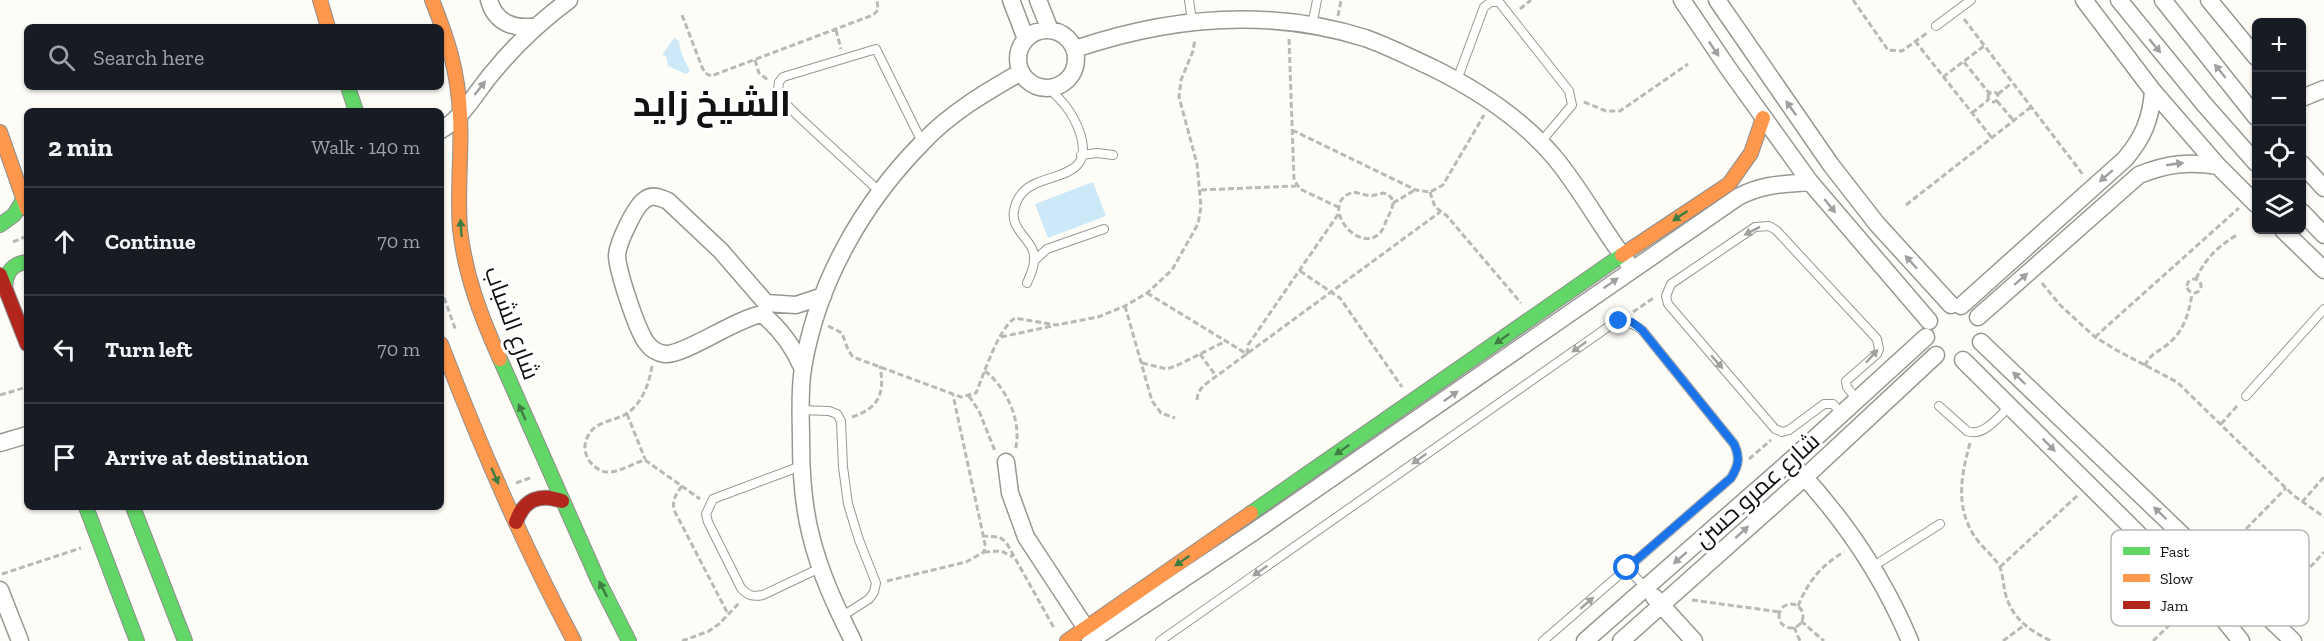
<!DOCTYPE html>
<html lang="en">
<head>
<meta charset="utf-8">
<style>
	body { margin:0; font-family:"Zilla Slab",Cairo,serif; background:#242831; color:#f1f3f6 }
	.controls { position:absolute; right:18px; top:18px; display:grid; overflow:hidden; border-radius:9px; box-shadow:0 2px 4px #0004 }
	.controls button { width:54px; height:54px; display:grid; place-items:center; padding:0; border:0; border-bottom:2px solid #363941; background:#171b24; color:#f1f3f6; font:30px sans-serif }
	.stop { position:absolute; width:18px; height:18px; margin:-14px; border:4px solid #1a73e8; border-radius:50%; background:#fff }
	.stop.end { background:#1a73e8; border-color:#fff; box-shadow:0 2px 6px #0008 }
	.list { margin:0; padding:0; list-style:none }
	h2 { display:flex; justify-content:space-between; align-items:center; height:78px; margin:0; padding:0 24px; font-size:26px }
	h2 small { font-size:20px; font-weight:400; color:#9ea1a6 }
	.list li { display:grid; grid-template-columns:39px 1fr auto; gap:18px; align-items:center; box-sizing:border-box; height:108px; padding:0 24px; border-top:2px solid #363941 }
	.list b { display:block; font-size:22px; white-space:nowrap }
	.list em { font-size:20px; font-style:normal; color:#9ea1a6 }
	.icon { flex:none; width:33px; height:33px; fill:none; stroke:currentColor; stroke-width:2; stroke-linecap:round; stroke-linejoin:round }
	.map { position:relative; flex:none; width:2324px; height:641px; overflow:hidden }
	.search { position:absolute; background:#171b24; box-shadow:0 2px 4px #0004; left:24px; top:24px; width:420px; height:66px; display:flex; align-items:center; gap:15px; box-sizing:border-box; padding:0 21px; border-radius:9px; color:#9ea1a6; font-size:22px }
	.panel { position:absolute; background:#171b24; box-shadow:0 2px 4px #0004; left:24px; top:108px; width:420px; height:402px; border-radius:9px }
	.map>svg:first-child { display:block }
</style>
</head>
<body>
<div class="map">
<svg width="2324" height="641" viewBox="0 0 2324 641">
	<rect width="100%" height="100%" fill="#fdfcf7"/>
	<path fill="#cde8f7" d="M674 38 679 41C682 58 683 56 690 71L686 74 668 66 666 56 662 55Z
		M1093 182 1106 216 1048 238 1035 204Z"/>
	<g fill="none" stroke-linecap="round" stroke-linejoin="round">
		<g stroke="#979795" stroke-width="10">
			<path id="lane" d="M1189 0 1192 21
				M1312 26 1317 0
				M1936 26 1971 0
				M1457 80 1484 7 1491 2H1499L1569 91 1572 105 1540 143
				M1081 155 1097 153 1113 155
				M879 191 800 118 781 99 778 90 779 82 783 77 876 49 922 142
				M1035 260 1047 249 1104 229
				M1027 283C1030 276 1034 268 1034 261 1037 241 1010 232 1014 211 1015 204 1019 196 1024 191 1044 171 1096 182 1080 133 1073 113 1063 101 1048 88
				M2246 396 2324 309
				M1939 406 1967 431C1983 438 1999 416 2010 406
				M800 410 829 411 837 414 841 421 843 467 848 504 859 540 876 583 874 592 869 599 841 617
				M1842 414 1833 404H1824L1789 430 1782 432 1775 429 1668 304 1666 296 1671 284 1755 227 1769 226 1776 230 1877 339 1879 349 1877 354 1846 381 1847 387 1857 400
				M801 466 713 499 706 514 708 522 741 588C748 596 753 597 763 595L820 568
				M1872 567 1940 524
				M1627 568 1646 588
				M1160 641 1608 327C1622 320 1630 321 1642 330L1734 444C1740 457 1739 465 1731 478L1543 641"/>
		</g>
		<g stroke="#979795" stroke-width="19">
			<path id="street" d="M489 0C495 23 515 30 537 26
				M1011 0 1026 39
				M1038 0 1050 30
				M1682 0 1728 68 1810 182 1929 321
				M1717 0 1831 165 1877 224 1951 305
				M2084 0 2153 91 2218 166 2256 204
				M2119 0 2204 104 2256 163
				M2163 0 2256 117
				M2209 0 2256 57
				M1018 59a29 29 0 1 1 58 0a29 29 0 1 1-58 0Z
				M1075 49C1169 17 1269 8 1365 38 1388 46 1409 57 1431 67 1476 89 1523 120 1555 158 1582 191 1602 229 1628 263
				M2302 98 2324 89
				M441 130C464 117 477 90 494 71 516 44 542 20 569 0
				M2302 164 2324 188
				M2302 212 2324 235
				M2283 230 2324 270
				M1961 306 2125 159C2143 138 2151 119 2153 91
				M1978 317 2139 175C2166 164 2189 161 2218 166
				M1981 342 2293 641
				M1963 360 2221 616 2241 641
				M803 369C793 346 781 329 762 314 735 319 683 356 665 354 657 353 650 348 646 342 637 330 617 270 617 255 618 243 635 205 646 199 653 194 661 198 668 201L721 251 766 303 796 305 823 296
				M0 443 27 435
				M1006 462 1010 493 1026 537 1091 636
				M1797 469C1844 519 1883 577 1910 641
				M0 590 20 641
				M1654 597 1694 641
				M853 641C836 607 820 573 811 536 803 505 801 473 801 441 801 417 799 392 803 368 817 283 862 204 922 143 950 113 986 92 1021 72
				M1090 641 1255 531 1738 197C1762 184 1784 184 1810 182
				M1585 641 1790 461 1926 337
				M1621 641 1805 477 1936 355"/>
		</g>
		<g stroke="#8e8d8b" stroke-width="16">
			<path id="fast" d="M348 87 356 111
				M0 225 14 215 23 200
				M5 288C6 273 11 264 27 262
				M500 359 598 580 629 641
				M86 507 137 641
				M133 507 185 641
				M1251 513 1622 255"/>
		</g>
		<g stroke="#8e8d8b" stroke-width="16">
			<path id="slow" d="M320 0 328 27
				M432 0C448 40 458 71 460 115 462 152 457 191 460 229 465 275 481 317 500 359
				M0 132 27 209
				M1622 255 1729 184 1751 153 1763 118
				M441 344C480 446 523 545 574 641
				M1067 641 1251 513"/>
		</g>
		<g stroke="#8e8d8b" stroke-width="16">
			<path id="jam" d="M0 275 27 344
				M516 522C524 499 540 493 562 501"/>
		</g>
		<path stroke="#b9b9b8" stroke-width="3" stroke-dasharray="6 3" stroke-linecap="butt" d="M1853 0 1888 50 1902 51 1927 33
			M1520 9 1531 0
			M682 15 702 67 705 73 711 76 873 15 878 10 877 0
			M1338 16 1341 0
			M1964 19 2084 176
			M836 30 841 49
			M1289 39 1294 180 1300 189 1338 207
			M1915 41 1992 138
			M755 60 759 73 768 80
			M1964 62 1989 93
			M1943 77 1984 46
			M1988 97a5 5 0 1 1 10 0a5 5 0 1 1-10 0Z
			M1998 94 2012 83
			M1997 101 2014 121
			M1584 102 1606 111H1620L1688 64
			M1972 113 1988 100
			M1292 130 1416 190 1430 192 1443 185 1484 115
			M1201 190 1296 186
			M1354 192 1370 196 1384 193 1391 197 1393 203C1392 210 1389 215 1386 221 1385 224 1383 230 1380 233 1358 256 1316 202 1354 192Z
			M1430 192 1435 207 1447 216 1521 303
			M1393 203 1415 190
			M1906 205 2031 107
			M13 242 27 236
			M1300 271 1340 298 1402 387
			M2187 286a7 7 0 1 1 14 0a7 7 0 1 1-14 0Z
			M2196 279C2205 259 2218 246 2237 235
			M2042 283 2060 305 2095 337 2118 351 2177 382 2293 495 2324 517
			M441 289 456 331
			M1147 293 1247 354 1248 345 1339 213
			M1125 306 1152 401 1161 413 1175 418
			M1633 312 1655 297
			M828 326 842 333 848 350 853 357 961 397 976 393C984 374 998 329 1015 318L1056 325 1098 317 1125 306 1147 293 1172 270 1198 224 1201 207 1197 164 1179 97 1181 80 1193 51 1195 39
			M1001 337 1052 326
			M2095 337 2239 208
			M1200 354 1216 376
			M1142 363 1167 369 1178 365 1226 341
			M652 366C649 384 642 404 626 414 616 420 602 421 593 429 588 434 584 443 585 450 586 456 589 462 594 466 610 481 628 464 645 460L700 499
			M2145 366C2149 354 2160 351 2168 344 2184 331 2189 313 2192 294
			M985 371C1007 388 1023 423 1015 451
			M0 395 27 387
			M969 396 979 411 995 451
			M1197 400 1198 393 1203 386 1440 212
			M627 414 645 459
			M852 417C879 408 885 394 880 366
			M2221 424 2238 405
			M1970 443C1961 476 1955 507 1975 537 1982 547 1992 555 1999 565 2003 573 2003 584 2005 592 2011 618 2029 630 2051 641
			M1749 459 1771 440
			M516 483 533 477
			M682 486C676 494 672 500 674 510L728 614
			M2302 502 2324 477
			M2246 529 2286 488
			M982 536 999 537 1006 542 1054 628
			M984 552 1001 551 1013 557
			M2000 567 2078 495
			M2 574 81 548
			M887 581 966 562 984 552 985 544 953 395
			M2292 587 2324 552
			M1692 600 1780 612
			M1779 616a12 12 0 1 1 24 0a12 12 0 1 1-24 0Z
			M1798 606C1808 582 1821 565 1844 552
			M1801 621 1824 641
			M1794 627 1800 641
			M682 641 709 631 719 624 739 603
			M2003 641 2023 626
			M2153 641 2188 607"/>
		<use href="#lane" stroke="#fffffe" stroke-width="8"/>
		<use href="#street" stroke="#fffffe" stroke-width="16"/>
		<use href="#fast" stroke="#63d668" stroke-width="14"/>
		<use href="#slow" stroke="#ff974d" stroke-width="14"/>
		<use href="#jam" stroke="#b3261e" stroke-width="14"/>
	</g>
	<defs><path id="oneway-solid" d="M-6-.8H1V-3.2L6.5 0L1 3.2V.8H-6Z" transform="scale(1.5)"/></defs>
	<g fill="#a0a09f">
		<use href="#oneway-solid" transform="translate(2155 46) rotate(50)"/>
		<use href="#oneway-solid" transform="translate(1714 49) rotate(56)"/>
		<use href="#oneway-solid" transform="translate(2220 71) rotate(-129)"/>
		<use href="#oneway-solid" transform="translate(480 88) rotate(-52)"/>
		<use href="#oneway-solid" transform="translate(1791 108) rotate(-125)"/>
		<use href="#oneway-solid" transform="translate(2175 164) rotate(-8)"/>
		<use href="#oneway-solid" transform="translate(2106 176) rotate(139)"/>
		<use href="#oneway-solid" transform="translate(1830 206) rotate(51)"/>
		<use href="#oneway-solid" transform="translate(1752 231) rotate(153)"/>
		<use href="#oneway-solid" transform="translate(1911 262) rotate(-132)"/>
		<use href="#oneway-solid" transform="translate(2021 279) rotate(-41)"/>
		<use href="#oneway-solid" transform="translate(1611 283) rotate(-35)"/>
		<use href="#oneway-solid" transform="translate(1579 347) rotate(145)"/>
		<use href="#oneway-solid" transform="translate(1872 356) rotate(-48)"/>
		<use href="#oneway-solid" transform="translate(1717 362) rotate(49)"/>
		<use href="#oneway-solid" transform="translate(2019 378) rotate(-136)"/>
		<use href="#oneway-solid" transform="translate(1451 396) rotate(-35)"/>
		<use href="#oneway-solid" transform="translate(2049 445) rotate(45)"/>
		<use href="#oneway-solid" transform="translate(1419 459) rotate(145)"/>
		<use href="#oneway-solid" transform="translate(2160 513) rotate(-136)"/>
		<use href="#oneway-solid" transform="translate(1742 532) rotate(-42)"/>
		<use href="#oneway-solid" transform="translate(1680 558) rotate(139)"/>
		<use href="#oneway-solid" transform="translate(1260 571) rotate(145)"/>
		<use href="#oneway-solid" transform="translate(1587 603) rotate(-41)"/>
	</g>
	<g fill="#3e7d41">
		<use href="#oneway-solid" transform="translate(1680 216) rotate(146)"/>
		<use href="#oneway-solid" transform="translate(461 228) rotate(-94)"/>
		<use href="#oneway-solid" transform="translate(1502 339) rotate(145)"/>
		<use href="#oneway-solid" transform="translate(522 412) rotate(-114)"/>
		<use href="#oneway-solid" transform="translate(1342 450) rotate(145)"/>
		<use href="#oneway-solid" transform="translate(495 476) rotate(66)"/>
		<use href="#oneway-solid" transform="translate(1182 561) rotate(145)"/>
		<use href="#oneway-solid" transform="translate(603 589) rotate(-117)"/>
	</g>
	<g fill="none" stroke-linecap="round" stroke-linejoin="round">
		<path stroke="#1a73e8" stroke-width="8" d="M1619 321 1632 322 1642 330 1734 444C1740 457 1739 465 1731 478L1627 568"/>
	</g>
	<g text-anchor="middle" stroke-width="6" stroke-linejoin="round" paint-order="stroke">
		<g font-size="24" fill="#111" stroke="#fff">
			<text transform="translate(512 323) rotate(70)" y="8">شارع الشباب</text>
			<text transform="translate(1757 490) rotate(-42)" y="8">شارع عمرو حسن</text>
		</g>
		<g font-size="36" font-weight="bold" fill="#111" stroke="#fff">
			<text x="712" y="116">الشيخ زايد</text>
		</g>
	</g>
	<rect x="2111" y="530" width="198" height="96" rx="9" fill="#fff" stroke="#b8b8b8" stroke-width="1.5"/>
	<rect x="2123" y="547" width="27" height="8" fill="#63d668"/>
	<rect x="2123" y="574" width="27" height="8" fill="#ff974d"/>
	<rect x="2123" y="601" width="27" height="8" fill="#b3261e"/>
	<g font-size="16" fill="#111">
		<text x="2160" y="557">Fast</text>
		<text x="2160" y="584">Slow</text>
		<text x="2160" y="611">Jam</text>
	</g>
</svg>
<div class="controls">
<button>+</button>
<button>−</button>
<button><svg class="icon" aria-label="locate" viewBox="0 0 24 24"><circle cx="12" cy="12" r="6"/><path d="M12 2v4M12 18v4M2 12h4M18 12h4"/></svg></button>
<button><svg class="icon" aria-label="layers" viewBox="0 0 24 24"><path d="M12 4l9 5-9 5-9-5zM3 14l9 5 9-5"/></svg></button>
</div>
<div class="stop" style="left:1627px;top:568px"></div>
<div class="stop end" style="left:1619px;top:321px"></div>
<div class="search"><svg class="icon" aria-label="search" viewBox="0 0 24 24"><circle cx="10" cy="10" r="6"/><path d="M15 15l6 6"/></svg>Search here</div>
<section class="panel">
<h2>2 min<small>Walk · 140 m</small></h2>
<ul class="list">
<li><svg class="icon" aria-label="ahead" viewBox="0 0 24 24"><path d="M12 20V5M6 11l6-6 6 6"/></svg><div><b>Continue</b></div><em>70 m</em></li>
<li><svg class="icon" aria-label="left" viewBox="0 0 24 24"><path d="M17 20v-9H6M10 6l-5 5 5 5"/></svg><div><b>Turn left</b></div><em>70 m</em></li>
<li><svg class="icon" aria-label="arrive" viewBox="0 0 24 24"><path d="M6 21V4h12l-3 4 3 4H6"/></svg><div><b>Arrive at destination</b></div></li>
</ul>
</section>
</div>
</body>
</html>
